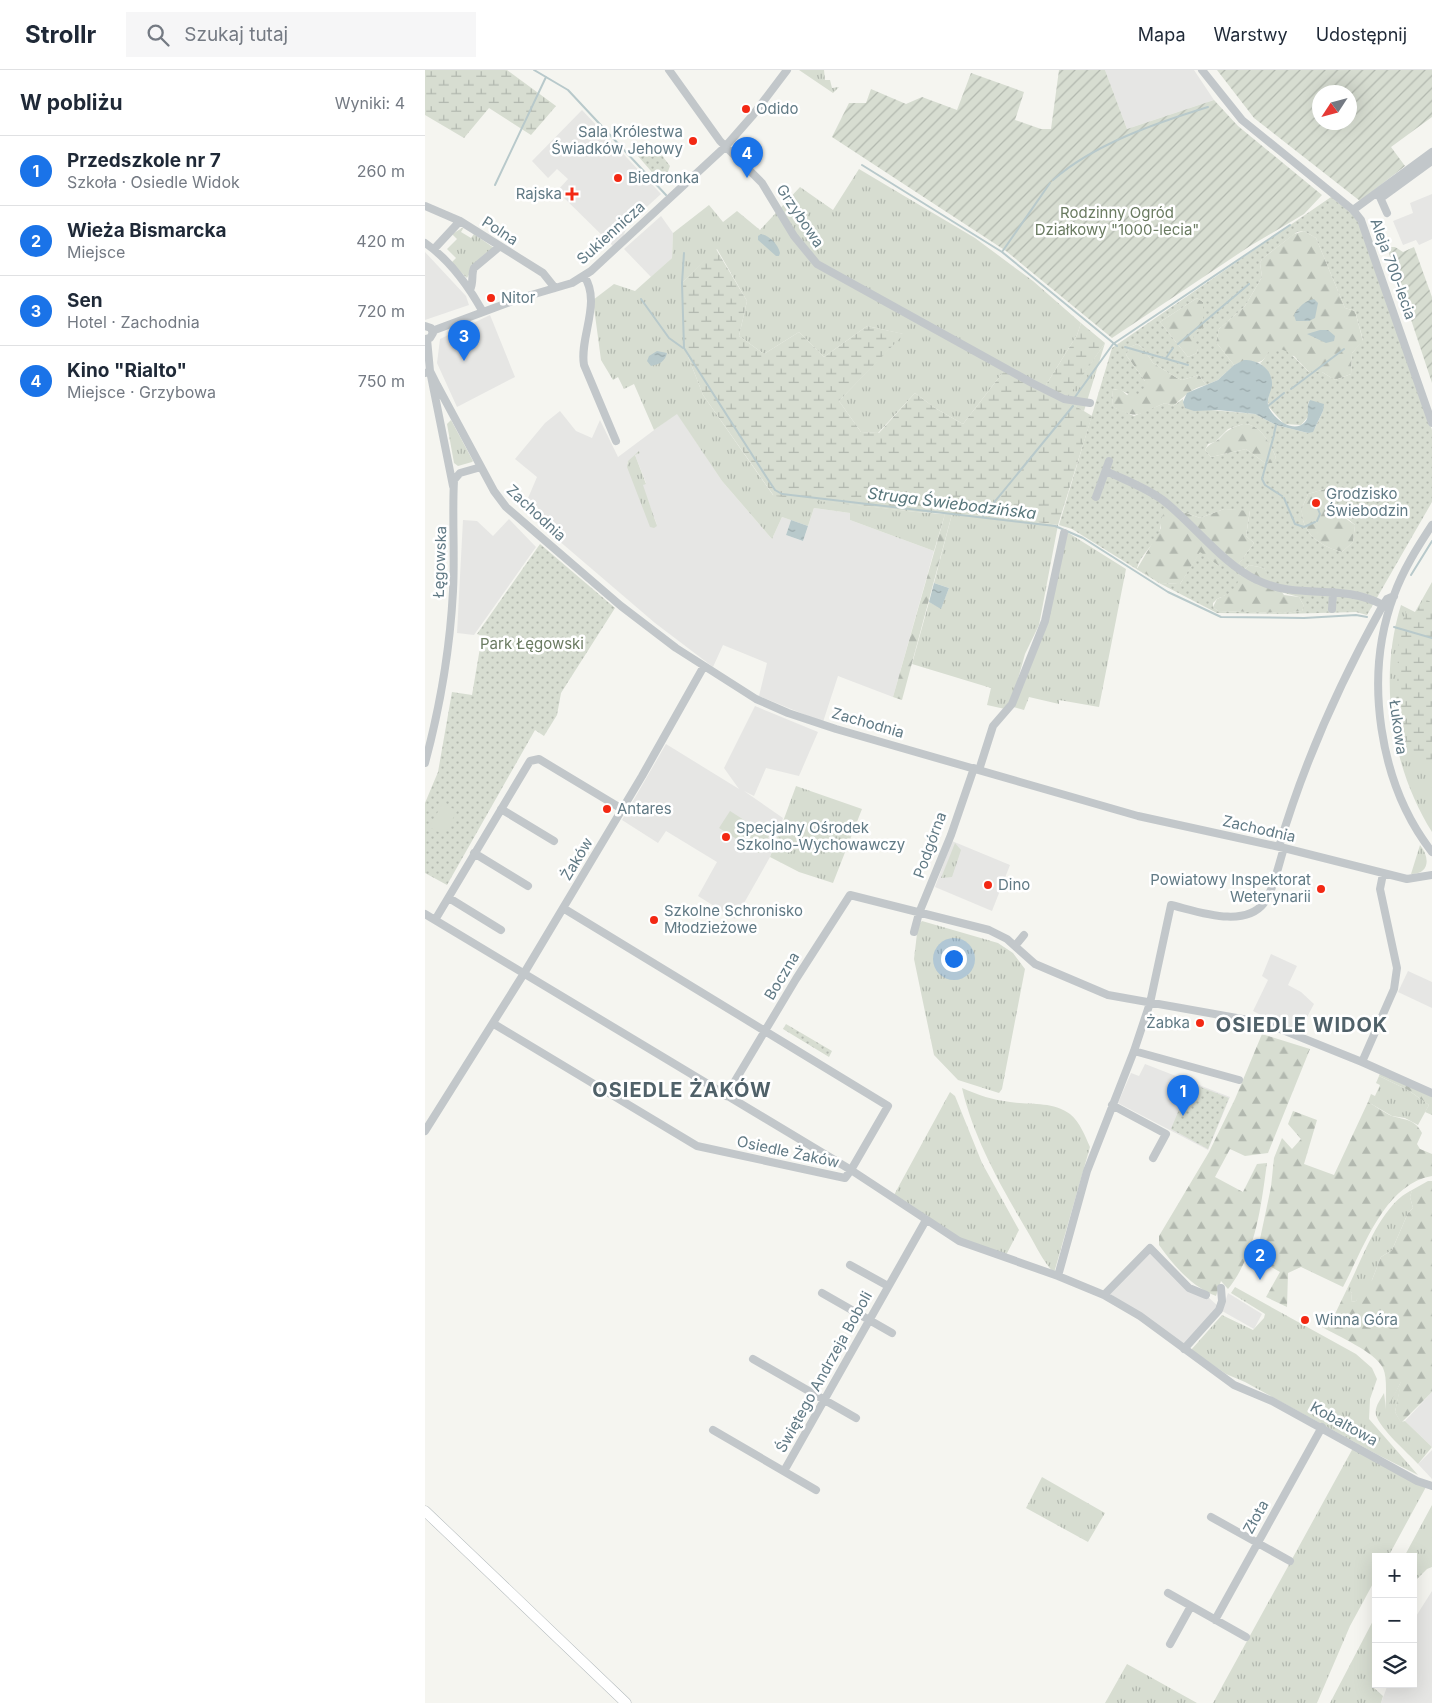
<!DOCTYPE html>
<html lang="pl">
<head>
<meta charset="utf-8">
<style>
	body { margin:0; font-family:Inter,sans-serif; background:#f6f6f7; color:#1f2937 }
	.controls { position:absolute; right:15px; bottom:15px; display:grid; overflow:hidden; border-radius:0px; box-shadow:0 5px 20px #0002 }
	.controls button { width:45px; height:45px; display:grid; place-items:center; padding:0; border:0; border-bottom:1px solid #e0e1e3; background:#fff; color:#1f2937; font:25px sans-serif }
	.compass { position:absolute; left:887px; top:15px; width:45px; height:45px; border-radius:50%; background:#fff; box-shadow:0 5px 20px #0002; rotate:234deg }
	.you { position:absolute; left:528px; top:888px; width:18px; height:18px; margin:-12px; border:4px solid #fff; border-radius:50%; background:#1a73e8; box-shadow:0 0 0 8px #1a73e833 }
	.badge { display:grid; place-items:center; width:32px; height:32px; border-radius:50%; background:#1a73e8; color:#fff; font-size:16px; font-weight:700 }
	.pin { position:absolute; translate:-50% -41px; filter:drop-shadow(0 1px 2px #0008) }
	.pin::after { content:''; position:absolute; top:26px; width:18px; height:15px; background:inherit; clip-path:polygon(0 0,100% 0,50% 100%) }
	.list { margin:0; padding:0; list-style:none }
	h2 { display:flex; justify-content:space-between; align-items:center; height:65px; margin:0; padding:0 20px; font-size:21px }
	h2 small { font-size:16px; font-weight:400; color:#747a83 }
	.list li { display:grid; grid-template-columns:32px 1fr auto; gap:15px; align-items:center; box-sizing:border-box; height:70px; padding:0 20px; border-top:1px solid #e0e1e3 }
	.list b { display:block; font-size:19px; white-space:nowrap }
	.list p { margin:0; font-size:16px; white-space:nowrap; color:#747a83 }
	.list em { font-size:16px; font-style:normal; color:#747a83 }
	.icon { flex:none; width:28px; height:28px; fill:none; stroke:currentColor; stroke-width:2; stroke-linecap:round; stroke-linejoin:round }
	.map { position:relative; flex:none; width:1007px; height:1633px; overflow:hidden }
	header { display:flex; align-items:center; gap:30px; box-sizing:border-box; height:70px; padding:0 25px; background:#fff; border-bottom:1px solid #e0e1e3 }
	header strong { font-size:24px }
	nav { display:flex; gap:28px; margin-inline-start:auto; font-size:18px }
	.search { width:350px; height:45px; background:#f6f6f7; display:flex; align-items:center; gap:12px; box-sizing:border-box; padding:0 18px; border-radius:0px; color:#747a83; font-size:19px }
	main { display:flex }
	aside { flex:1; background:#fff }
	.map>svg:first-child { display:block }
</style>
</head>
<body>
<header>
<strong>Strollr</strong>
<div class="search"><svg class="icon" aria-label="search" viewBox="0 0 24 24"><circle cx="10" cy="10" r="6"/><path d="M15 15l6 6"/></svg>Szukaj tutaj</div>
<nav><a>Mapa</a><a>Warstwy</a><a>Udostępnij</a></nav>
</header>
<main>
<aside>
<h2>W pobliżu<small>Wyniki: 4</small></h2>
<ul class="list">
<li><span class="badge">1</span><div><b>Przedszkole nr 7</b><p>Szkoła · Osiedle Widok</p></div><em>260 m</em></li>
<li><span class="badge">2</span><div><b>Wieża Bismarcka</b><p>Miejsce</p></div><em>420 m</em></li>
<li><span class="badge">3</span><div><b>Sen</b><p>Hotel · Zachodnia</p></div><em>720 m</em></li>
<li><span class="badge">4</span><div><b>Kino &quot;Rialto&quot;</b><p>Miejsce · Grzybowa</p></div><em>750 m</em></li>
</ul>
</aside>
<div class="map">
<svg width="1007" height="1633" viewBox="0 0 1007 1633">
	<defs>
		<pattern id="grass-tufts" width="24" height="20" patternUnits="userSpaceOnUse" patternTransform="scale(1.25)"><rect width="24" height="20" fill="#d7ddd1"/><path d="M3 7l-1-3M5 7V3M7 7l1-3M15 17l-1-3M17 17v-4M19 17l1-3" fill="none" stroke="#b2b8af"/></pattern>
		<pattern id="forest-firs" width="22" height="20" patternUnits="userSpaceOnUse" patternTransform="scale(1.25)"><rect width="22" height="20" fill="#d7ddd1"/><path d="M5 1l3.5 6h-7zM16 11l3.5 6h-7z" fill="#b2b8af"/></pattern>
		<pattern id="wetland-marsh" width="20" height="14" patternUnits="userSpaceOnUse" patternTransform="scale(1.25)"><rect width="20" height="14" fill="#d7ddd1"/><path d="M1 5h8M5 5V1M11 12h8M15 12V8" fill="none" stroke="#b2b8af"/></pattern>
		<pattern id="park-dots" width="8" height="8" patternUnits="userSpaceOnUse" patternTransform="scale(1.25)"><rect width="8" height="8" fill="#d7ddd1"/><path d="M2 2h.1M6 6h.1" fill="none" stroke="#b2b8af" stroke-width="1.8" stroke-linecap="round"/></pattern>
		<pattern id="garden-furrows" width="10" height="10" patternUnits="userSpaceOnUse" patternTransform="scale(1.25)"><rect width="10" height="10" fill="#d7ddd1"/><path d="M-1 1l2-2M0 10L10 0M9 11l2-2" fill="none" stroke="#b2b8af"/></pattern>
		<pattern id="water-ripples" width="26" height="14" patternUnits="userSpaceOnUse" patternTransform="scale(1.25)"><rect width="26" height="14" fill="#b8c9cb"/><path d="M2 4q2-2 4 0t4 0M15 11q2-2 4 0t4 0" fill="none" stroke="#99a8aa"/></pattern>
	</defs>
	<rect width="100%" height="100%" fill="#f5f5f0"/>
	<path fill="#e6e6e4" fill-rule="evenodd" d="M680 0H769L789 30 702 59Z
		M157 40 236 124 203 154 198 167 188 176 132 121 143 109 132 99 123 108 107 91Z
		M1007 124V169L994 175 991 170 978 175 968 151 988 143 985 133Z
		M236 146 248 163 247 188 226 207 199 179Z
		M0 182 41 226 44 235 0 250Z
		M65 245 90 307 32 337 12 293 15 269Z
		M135 341 151 361 167 368 175 350 193 387 252 343 297 411 347 469 357 447 366 450 361 465 378 471 389 438 425 443V450L509 481 468 627 413 606 398 652 334 626 342 593 298 575 288 597 230 553 98 440 112 407 90 389 120 353ZM214 381 210 385 221 413 217 415 232 455 202 393Z
		M84 449 111 477 49 565 32 563 38 450 52 451 68 466Z
		M330 636 393 662 374 706 341 698 329 726 319 721 358 748 345 787 310 849 273 826 292 792 241 761 233 773 197 750 241 674 314 719 299 698Z
		M527 771 585 795 567 841 510 817Z
		M846 884 872 896 863 915 876 922 889 934 873 964 828 941 843 910 837 906Z
		M983 901 1007 912V938L973 922Z
		M720 994 805 1027 783 1080 693 1033 706 1003 714 1006Z
		M724 1181 744 1201 782 1226 794 1237 758 1275 684 1223Z
		M803 1223 837 1244 829 1259 797 1241Z
		M1007 1322V1377L980 1351Z
		M1007 1380V1409L993 1394Z
		M1007 1521V1633H956L963 1614H988V1551Z"/>
	<path fill="url(#grass-tufts)" d="M374 0H399L400 10H405L407 18 414 17 408 23Z
		M434 99 550 168 608 211 656 253 652 265 619 318 579 301 538 354 510 338 490 323 453 363 436 362 414 331 478 264 442 256 399 287 374 262 339 284 314 266 322 231 292 179 257 213 259 276 278 325 348 425 491 442 520 444 509 481 425 450V443L389 438 383 456 357 447 347 469 297 411 252 344 229 360 209 314 199 319 193 307 188 310 176 290 168 230 189 214 210 221 247 188 248 163 284 135 298 152 312 141 335 160 375 117 408 140Z
		M39 157 36 162 46 168 49 164 69 178C54 186 50 194 42 208L26 193 31 188 22 179 32 169 27 164Z
		M680 273 659 341 640 330Z
		M26 350 48 391 47 392 33 396 29 393 22 354Z
		M214 381 215 383 210 385 221 414 218 415 232 456 229 458 225 457 202 397 203 391Z
		M527 444 570 446 633 455 614 555 600 584 589 623 580 639 562 635 566 618 487 594 504 532 516 538 524 518 509 513Z
		M642 462 701 499 674 637 634 630V634L604 627 599 640 588 637 602 603Z
		M1007 512V762C966 697 953 609 976 535L990 542Z
		M371 716 437 739 408 813 374 802 345 787Z
		M530 773 536 780 527 807 516 808Z
		M995 775C1005 787 1005 804 986 804Z
		M497 851 573 873 588 883 600 899 577 1019 574 1023 533 1010 509 985 489 889 493 855Z
		M954 1006 983 1020 1004 1035 993 1055 980 1048 967 1046 943 1032 946 1024 950 1026 955 1015 951 1013Z
		M537 1018C553 1025 568 1030 585 1032 605 1035 627 1031 645 1044 655 1052 660 1066 665 1077L629 1203C618 1191 612 1178 604 1164 577 1118 549 1070 537 1018Z
		M525 1022 530 1026 557 1093 594 1160 579 1189 533 1174 469 1125Z
		M987 1120 985 1127 988 1138 983 1143 967 1180 956 1187 947 1210 931 1231 926 1232 927 1223 922 1219C938 1188 955 1135 987 1120Z
		M810 1217 931 1284 947 1298 952 1309 945 1329 944 1349 993 1405 953 1385 820 1312 801 1304 766 1280 797 1245 828 1260 839 1248 840 1244 806 1223Z
		M977 1310 970 1342 976 1352 980 1351 1007 1377 993 1394C983 1383 955 1359 951 1345 949 1337 956 1329 959 1323L961 1339Z
		M928 1378 1001 1417 963 1487H951V1508L925 1556 892 1633H788Z
		M617 1407 680 1443 663 1472 601 1438Z
		M1007 1435V1497L1002 1499 988 1513V1487H979Z
		M951 1545V1592L947 1601 948 1617 958 1626 956 1633H905Z
		M702 1594 772 1633H680Z"/>
	<path fill="url(#forest-firs)" d="M879 161 891 168 920 238 930 241 938 271 927 283 926 304 910 310 897 302H884L869 286 843 283C834 301 823 287 809 295L791 272 794 259 820 236 837 207 835 193 837 189 869 164Z
		M772 228 778 232V257L772 283 763 287 735 252Z
		M712 274 718 278 728 293 752 308 757 310 774 305 781 315C766 318 759 327 748 336L740 333C715 343 714 351 688 337L687 320 695 319 702 325 720 311 701 285 705 277Z
		M818 354C835 353 846 374 851 388L847 394 840 393 821 379 786 387 780 380C784 373 790 373 795 368 803 359 807 358 818 354Z
		M900 419 920 448 930 455 928 472 917 482C898 477 878 465 877 443 876 437 881 430 883 424Z
		M748 438 775 448 799 439 825 440 821 466 829 473 813 495 801 491 794 496 775 483 755 514 735 513 712 499 736 458V445L741 440Z
		M520 444H527L477 630 468 627Z
		M824 495 839 498 859 525 874 527 879 536 877 541 858 543 793 541 788 537 792 529C810 523 811 507 824 495Z
		M837 964 885 979 843 1083 820 1086 805 1079 790 1107 818 1122 832 1094 842 1093C836 1136 831 1184 803 1219L796 1211 791 1226C766 1216 750 1197 734 1175V1166L784 1082 810 1029Z
		M955 1003 1007 1026V1045L1000 1042 1004 1035 983 1020 954 1006Z
		M943 1032C951 1036 959 1043 967 1046 980 1050 990 1049 997 1063L992 1074 995 1079 1007 1084V1106C959 1114 938 1180 918 1217L876 1197 863 1203 862 1237 841 1227 855 1202 831 1188 846 1117 849 1088 857 1068 867 1079 876 1069 863 1054 868 1041 892 1050 879 1094 909 1105Z
		M1003 1111H1007V1322L976 1353 970 1342 976 1312 961 1341C960 1328 963 1309 958 1298 950 1282 913 1266 897 1257L908 1248 922 1219 927 1223 926 1232 931 1231 940 1213 947 1210 956 1187 967 1180 983 1143 988 1138 985 1127 987 1120Z"/>
	<path fill="url(#wetland-marsh)" d="M0 0H82L131 36 106 65 64 38 39 68 0 45Z
		M291 179 322 231 314 266 339 284 374 262 399 287 442 256 479 264 414 331 436 362 454 363 490 323 510 338 538 354 579 301 619 318 652 265 656 253 680 273 641 330 667 346 633 455 570 446 491 442 349 426 278 325 259 276 257 213Z
		M999 528 1007 533V692L998 690 981 678 973 662 971 639 974 561 982 539 990 544Z"/>
	<path fill="url(#park-dots)" fill-rule="evenodd" d="M229 75 245 96 238 115 213 86Z
		M906 127 926 143 934 153 1007 360V432L942 545 931 542 857 544 792 543 734 513 647 459 634 455 687 278ZM879 161 891 168 920 238 930 241 938 270 927 283 926 304 910 310 897 302H884C876 295 858 271 845 281 840 285 840 290 835 293 851 308 846 312 843 331L844 337 859 354 876 355 883 347V333L885 330 898 341 890 358 883 363 851 355 830 344 786 340 758 332V329L748 336 740 333 709 346 688 337 687 320C696 317 703 326 713 327L720 317V311L701 285 705 277 712 274 718 278 728 293 752 308 757 310 774 305 781 315 793 310 809 295 791 272 794 259 820 236 837 207 835 193 837 189 872 162ZM772 228 778 232V257L768 266 773 278 772 283 763 287 735 252ZM818 354C835 353 846 374 851 388L847 393H840L821 379 786 387 780 380 783 374 790 372 803 359ZM900 419 914 441 930 455 928 472 917 482C898 477 878 465 877 443 876 437 881 430 883 424ZM748 438 775 448 799 439 825 441 821 466 829 473 813 495 790 473 786 477 800 491 794 496 775 482 755 514 735 513 712 498C715 486 727 477 733 465 739 454 732 442 748 438ZM824 495 839 498 852 521 874 527 879 536 877 541 858 543 793 541 788 537V533L792 529 809 521 817 502Z
		M115 474 190 538 136 623 132 645 119 666 110 660 22 815 0 803V733L13 702 27 622 47 625 57 566 52 564Z
		M361 954 407 981 404 987 358 959Z
		M765 1013 804 1028 783 1079 746 1059Z"/>
	<path fill="url(#garden-furrows)" fill-rule="evenodd" d="M634 0H680L702 59 789 30 813 56 897 125 879 144 825 176 687 268 581 181 407 67 424 33H441L446 19 481 34 497 27 532 40 546 3 599 22 590 50 616 59H626Z
		M792 0H1007V47L966 77 980 96 935 131 829 48ZM894 22H924V52H894Z
		M962 177H970L978 182 989 177 1007 227V313Z"/>
	<path fill="#d7ddd1" d="M18 733 32 741 19 765 4 757Z
		M305 741 344 766 334 783 294 758Z"/>
	<path fill="url(#water-ripples)" d="M336 164C345 166 353 174 355 183L354 186H351L333 170V166Z
		M889 229 893 233 890 248 884 251H871L869 245C873 238 880 230 889 229Z
		M895 260H903L910 266 909 271 901 273 882 264Z
		M232 281 242 283C240 292 234 294 226 296L222 291 224 286Z
		M819 290C834 290 848 299 847 316 846 322 842 328 843 335 846 347 868 365 880 352 886 346 880 337 885 330L899 334 898 341 888 362 883 363 851 355 830 344 793 340 769 341 760 338 758 332 762 323 793 310 809 295Z
		M366 450 383 456 378 471 361 465Z
		M509 513 524 518 516 539 504 532Z"/>
	<g fill="none" stroke-linecap="round" stroke-linejoin="round">
		<path stroke="#b8c9cb" stroke-width="2" d="M109 0 143 20 241 125
			M437 95 577 182
			M628 110C669 74 731 53 783 37
			M625 113 577 182 692 276
			M70 115 121 7
			M259 183 257 213 259 278 342 408 350 420 357 424 630 456 658 468 743 522 796 547 879 548 931 545 942 547
			M216 229 244 268 258 278
			M753 274 824 214
			M700 277 763 295
			M741 288 748 278
			M866 319 919 279
			M650 327 688 274 865 155
			M843 336 859 323
			M849 364 851 355
			M849 365 837 409 840 415 857 426
			M859 428 870 454 879 457 890 452
			M558 446 648 336
			M892 451 895 444 893 439
			M986 505 1007 471
			M969 557 1007 568"/>
		<g stroke="#b2b9bc" stroke-width="11">
			<path id="major" d="M0 1441 201 1633"/>
		</g>
		<path stroke="#c2c7ca" stroke-width="8" d="M244 0 295 71 337 113 369 166 392 194 607 313 639 329 665 333
			M777 0 817 50 928 140 936 150 1007 353
			M954 125 962 143
			M956 128 1004 93V85
			M0 136 35 151 118 203 130 218
			M928 140 1007 82
			M0 173C24 189 44 217 58 242
			M9 179 35 151
			M159 206C177 232 154 268 159 295L191 371
			M45 220C49 212 46 204 49 198L74 177
			M0 256 6 258 8 263 5 268 0 269
			M7 261 96 228 147 213 166 201 300 77 328 45 362 0
			M2 269 5 301 12 315 69 421 81 437 196 536 251 578 331 629 363 643 411 659 713 746 859 778 982 809 1007 805
			M0 303 5 301 28 416
			M681 401C700 410 722 418 739 431 768 454 799 495 832 510 875 531 915 512 958 535
			M671 427 684 391
			M1007 455C992 478 978 500 969 525 938 607 954 714 1007 782
			M907 539 908 522
			M0 693C15 637 25 579 28 521 30 484 27 447 29 410L35 403 56 397
			M554 700 568 656 587 634 620 551 639 463
			M76 739 129 771
			M854 777C879 692 915 612 958 535L962 529 969 526
			M859 778C854 793 848 822 839 833 819 859 772 841 746 835L725 933 709 981 662 1101 633 1206 679 1225 715 1246 809 1315 847 1331 992 1411 1007 1416
			M49 783 103 816
			M24 828 76 860
			M0 844 426 1100 534 1171 633 1206
			M10 850 105 691 114 689 197 739
			M489 862 494 843 526 765 549 698
			M590 876 599 865
			M69 954 272 1076 420 1108 426 1100 463 1036 138 838
			M709 981 814 1010
			M937 992 1007 1023
			M301 1026 371 909 425 825 564 860 582 869 610 894 683 925 840 953 937 992 969 919 972 898 955 819 958 804
			M687 1035 741 1064 728 1088
			M0 1061 98 905 217 706 279 596
			M425 1195 463 1216
			M397 1223 467 1263
			M679 1225 725 1178 764 1218 781 1225
			M759 1279 794 1240 797 1231 796 1218
			M328 1289 431 1348
			M288 1360 391 1420
			M359 1401 501 1150
			M786 1447 865 1491
			M743 1523 821 1567
			M790 1550 897 1357
			M745 1574 766 1536"/>
		<use href="#major" stroke="#fff" stroke-width="10"/>
	</g>
	<g fill="#f32813" stroke="#fff" stroke-width="2">
		<circle cx="321" cy="39" r="5"/>
		<circle cx="268" cy="71" r="5"/>
		<circle cx="193" cy="108" r="5"/>
		<path d="M144.5 116.5h5v5h5v5h-5v5h-5v-5h-5v-5h5z"/>
		<circle cx="66" cy="228" r="5"/>
		<circle cx="891" cy="433" r="5"/>
		<circle cx="182" cy="739" r="5"/>
		<circle cx="301" cy="767" r="5"/>
		<circle cx="563" cy="815" r="5"/>
		<circle cx="896" cy="819" r="5"/>
		<circle cx="229" cy="850" r="5"/>
		<circle cx="775" cy="953" r="5"/>
		<circle cx="880" cy="1250" r="5"/>
	</g>
	<g text-anchor="middle" stroke-width="5" stroke-linejoin="round" paint-order="stroke">
		<g font-size="15" fill="#617a85" stroke="#fff" text-anchor="start">
			<text x="331" y="44">Odido</text>
			<text x="258" y="67" text-anchor="end">Sala Królestwa<tspan x="258" dy="17">Świadków Jehowy</tspan></text>
			<text x="203" y="113">Biedronka</text>
			<text x="137" y="129" text-anchor="end">Rajska</text>
			<text x="76" y="233">Nitor</text>
			<text x="901" y="429">Grodzisko<tspan x="901" dy="17">Świebodzin</tspan></text>
			<text x="192" y="744">Antares</text>
			<text x="311" y="763">Specjalny Ośrodek<tspan x="311" dy="17">Szkolno-Wychowawczy</tspan></text>
			<text x="886" y="815" text-anchor="end">Powiatowy Inspektorat<tspan x="886" dy="17">Weterynarii</tspan></text>
			<text x="573" y="820">Dino</text>
			<text x="239" y="846">Szkolne Schronisko<tspan x="239" dy="17">Młodzieżowe</tspan></text>
			<text x="765" y="958" text-anchor="end">Żabka</text>
			<text x="890" y="1255">Winna Góra</text>
		</g>
		<g font-size="15" fill="#6a7b61" stroke="#fff">
			<text x="692" y="148">Rodzinny Ogród<tspan x="692" dy="17">Działkowy "1000-lecia"</tspan></text>
			<text x="107" y="579">Park Łęgowski</text>
		</g>
		<g font-size="15" fill="#617a85" stroke="#fff">
			<text transform="translate(375 146) rotate(56)" y="5">Grzybowa</text>
			<text transform="translate(75 161) rotate(33)" y="5">Polna</text>
			<text transform="translate(186 163) rotate(-42)" y="5">Sukiennicza</text>
			<text transform="translate(968 199) rotate(70)" y="5">Aleja 700-lecia</text>
			<text transform="translate(111 443) rotate(43)" y="5">Zachodnia</text>
			<text transform="translate(15 492) rotate(-88)" y="5">Łęgowska</text>
			<text transform="translate(443 653) rotate(16)" y="5">Zachodnia</text>
			<text transform="translate(973 657) rotate(82)" y="5">Łukowa</text>
			<text transform="translate(834 759) rotate(13)" y="5">Zachodnia</text>
			<text transform="translate(505 775) rotate(-70)" y="5">Podgórna</text>
			<text transform="translate(152 789) rotate(-59)" y="5">Żaków</text>
			<text transform="translate(357 906) rotate(-59)" y="5">Boczna</text>
			<text transform="translate(363 1082) rotate(12)" y="5">Osiedle Żaków</text>
			<text transform="translate(399 1302) rotate(-61)" y="5">Świętego Andrzeja Boboli</text>
			<text transform="translate(919 1354) rotate(29)" y="5">Kobaltowa</text>
			<text transform="translate(831 1447) rotate(-61)" y="5">Złota</text>
		</g>
		<g font-size="16" font-style="italic" fill="#58767b" stroke="#fff">
			<text transform="translate(527 433) rotate(7)" y="6">Struga Świebodzińska</text>
		</g>
		<g font-size="20" font-weight="bold" letter-spacing="1" fill="#506169" stroke="#fff">
			<text x="877" y="962">OSIEDLE WIDOK</text>
			<text x="257" y="1027">OSIEDLE ŻAKÓW</text>
		</g>
	</g>
</svg>
<div class="controls">
<button>+</button>
<button>−</button>
<button><svg class="icon" aria-label="layers" viewBox="0 0 24 24"><path d="M12 4l9 5-9 5-9-5zM3 14l9 5 9-5"/></svg></button>
</div>
<svg class="compass" viewBox="-18 -18 36 36"><path d="M0-13l5 13h-10z" fill="#e53935"/><path d="M0 13l5-13h-10z" fill="#747a83"/></svg>
<div class="you"></div>
<div class="pin badge" style="left:758px;top:1046px">1</div>
<div class="pin badge" style="left:835px;top:1210px">2</div>
<div class="pin badge" style="left:39px;top:291px">3</div>
<div class="pin badge" style="left:322px;top:108px">4</div>
</div>
</main>
</body>
</html>
